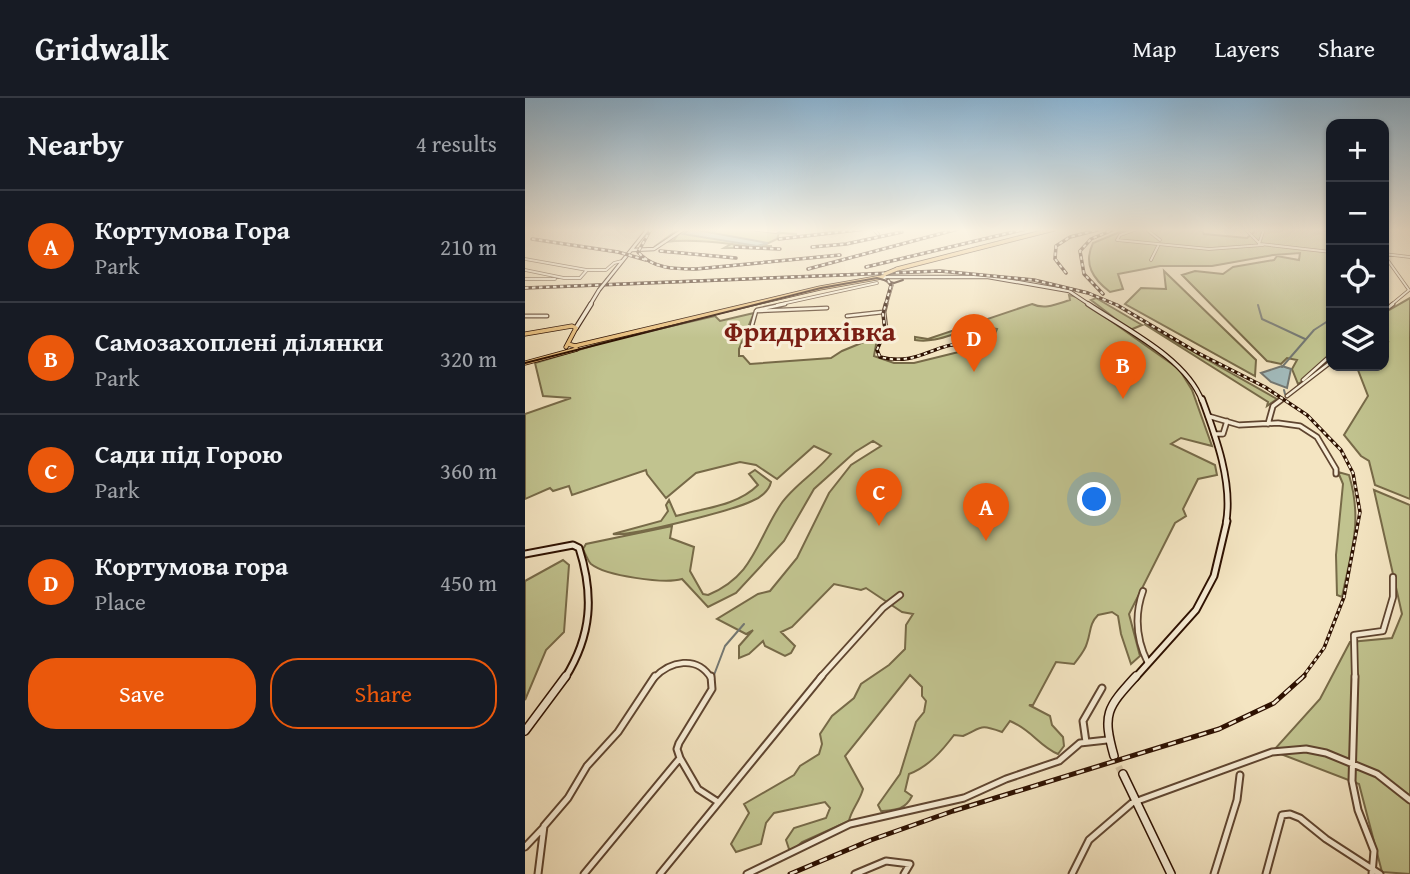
<!DOCTYPE html>
<html lang="en">
<head>
<meta charset="utf-8">
<style>
	body { margin:0; font-family:"Gentium Book Plus",serif; background:#20242c; color:#f1f3f6 }
	.controls { position:absolute; right:21px; top:21px; display:grid; overflow:hidden; border-radius:14px; box-shadow:0 2px 5px #0004 }
	.controls button { width:63px; height:63px; display:grid; place-items:center; padding:0; border:0; border-bottom:2px solid #363941; background:#171b24; color:#f1f3f6; font:35px sans-serif }
	.you { position:absolute; left:570px; top:402px; width:24px; height:24px; margin:-18px; border:5px solid #fff; border-radius:50%; background:#1a73e8; box-shadow:0 0 0 10px #1a73e833 }
	.badge { display:grid; place-items:center; width:46px; height:46px; border-radius:50%; background:#ea580c; color:#fff; font-size:23px; font-weight:700 }
	.pin { position:absolute; translate:-50% -58px; filter:drop-shadow(0 2px 4px #0008) }
	.pin::after { content:''; position:absolute; top:37px; width:24px; height:21px; background:inherit; clip-path:polygon(0 0,100% 0,50% 100%) }
	.list { margin:0; padding:0; list-style:none }
	h2 { display:flex; justify-content:space-between; align-items:center; height:91px; margin:0; padding:0 28px; font-size:30px }
	h2 small { font-size:23px; font-weight:400; color:#9ea1a6 }
	.list li { display:grid; grid-template-columns:46px 1fr auto; gap:21px; align-items:center; box-sizing:border-box; height:112px; padding:0 28px; border-top:2px solid #363941 }
	.list b { display:block; font-size:26px; white-space:nowrap }
	.list p { margin:0; font-size:23px; white-space:nowrap; color:#9ea1a6 }
	.list em { font-size:23px; font-style:normal; color:#9ea1a6 }
	.actions { display:flex; gap:14px; padding:21px 28px }
	.actions a { flex:1; padding:16px 0; border:2px solid #ea580c; border-radius:28px; text-align:center; font-size:24px; color:#ea580c }
	.actions .main { background:#ea580c; color:#fff }
	.icon { flex:none; width:38px; height:38px; fill:none; stroke:currentColor; stroke-width:2; stroke-linecap:round; stroke-linejoin:round }
	.map { position:relative; flex:none; width:885px; height:776px; overflow:hidden }
	header { display:flex; align-items:center; gap:42px; box-sizing:border-box; height:98px; padding:0 35px; background:#171b24; border-bottom:2px solid #363941 }
	header strong { font-size:33px }
	nav { display:flex; gap:38px; margin-inline-start:auto; font-size:24px }
	main { display:flex }
	aside { flex:1; background:#171b24 }
	.map>svg:first-child { display:block }
</style>
</head>
<body>
<header>
<strong>Gridwalk</strong>
<nav><a>Map</a><a>Layers</a><a>Share</a></nav>
</header>
<main>
<aside>
<h2>Nearby<small>4 results</small></h2>
<ul class="list">
<li><span class="badge">A</span><div><b>Кортумова Гора</b><p>Park</p></div><em>210 m</em></li>
<li><span class="badge">B</span><div><b>Самозахоплені ділянки</b><p>Park</p></div><em>320 m</em></li>
<li><span class="badge">C</span><div><b>Сади під Горою</b><p>Park</p></div><em>360 m</em></li>
<li><span class="badge">D</span><div><b>Кортумова гора</b><p>Place</p></div><em>450 m</em></li>
</ul>
<div class="actions"><a class="main">Save</a><a>Share</a></div>
</aside>
<div class="map">
<svg width="885" height="776" viewBox="0 0 885 776">
	<rect width="100%" height="100%" fill="#f4e5c2"/>
	<filter id="stains"><feTurbulence type="fractalNoise" baseFrequency=".00286" numOctaves="4"/><feColorMatrix values="0 0 0 0 .2 0 0 0 0 .09 0 0 0 0 .02 0 0 0 .5 -.17"/></filter>
	<radialGradient id="worn" r=".72"><stop offset=".6" stop-color="#630" stop-opacity="0"/><stop offset="1" stop-color="#630" stop-opacity=".3"/></radialGradient>
	<path fill="#c1c38f" stroke="#776a48" stroke-width="2" d="M154 131H245L243 134 272 136 254 135 252 141 237 148H247L234 150 207 146 214 150H199L206 146C182 143 160 141 141 144L149 142 154 135 129 149Z
		M602 131H676L679 136 722 140 729 134V131H806V265L773 286 767 271 772 262 762 260 756 266 742 263 657 177 670 173 698 176 708 169 749 162 752 158 774 162 775 155 748 157 687 168H635L593 176 598 191 585 194C568 181 558 166 568 145Z
		M639 173 731 262 730 278 600 206 616 190 641 191Z
		M544 197 552 199 654 271 667 292 687 348 656 340 646 346 690 367 692 377 673 381 658 411 661 418 650 425 604 516 615 558 606 566 596 536 593 518 587 514 573 517C564 526 566 534 562 545 560 553 554 559 549 566L531 564 508 607H504L525 618 527 627 538 639 539 648 533 656C514 648 507 632 485 623L477 634C454 626 458 629 438 638L429 637C417 653 403 669 384 676L380 693 387 698C380 712 371 712 356 713L353 707 375 676 391 624 399 614 401 603 397 598V589L385 577 320 658 338 691C335 703 326 712 324 723L277 744 269 751H264L261 742 269 730 301 720 305 710 300 704 249 715 241 725 236 746 211 754 206 746 224 715 219 706 269 677 275 668 294 656 297 646 295 636 307 618 329 600 336 586 364 567 380 551 381 527 388 516 377 514 341 490 336 492 309 486 267 529 256 534 270 548 266 555 260 558 240 548 238 543 224 556 214 560V548L228 532 221 536 192 521 233 496 245 493 272 460 304 395 326 367 356 348 348 343 330 354 289 391 259 443 211 495 183 509 157 481C139 486 81 478 66 466 63 463 60 455 58 451L61 446 147 428 145 440 169 449 165 473 178 496 183 497C230 477 231 443 256 406 269 387 292 374 306 356L289 348 252 381 231 367 215 364 171 375 141 400 122 376 121 372 47 397 44 388 28 393 25 390 0 401V316L46 300 18 298 10 265 90 241 190 218 195 223 229 215 214 251V258H218L225 266 306 260 317 253 351 239 346 232 354 230 349 258 369 265H389L458 248 468 241 472 231C443 224 418 247 390 242V239L403 241 507 206C520 212 532 206 545 202Z
		M571 200 617 227 605 232 566 202Z
		M885 200V401L850 387 844 363 836 358 819 337 843 298 833 272 838 268H859V249L863 244 859 242V215Z
		M619 226 752 301 742 308 743 304Z
		M230 372 246 384C244 393 235 400 227 403 209 412 104 439 88 436L136 423 143 413 141 407 144 402 151 418C179 410 212 408 233 387L224 376Z
		M813 374 824 377C838 423 826 454 817 499L812 497 811 457 818 386Z
		M849 392 885 407V776L857 774 834 686 748 653 795 601 825 544 867 540 877 516Z
		M38 462 44 467 39 534 21 552 0 602V483Z"/>
	<path fill="#a2bcbe" stroke="#737772" stroke-width="2" d="M166 131 243 145 232 148 158 136Z
		M757 268 766 271 762 290 746 284 736 275Z"/>
	<g fill="none" stroke-linecap="round" stroke-linejoin="round">
		<path stroke="#737772" stroke-width="2" d="M733 207 737 221 780 241
			M757 269 789 232 806 221
			M759 292 760 296
			M189 577 200 548 219 526"/>
		<path stroke="#d6c5a5" stroke-width="7" stroke-dasharray="7 3.5" stroke-linecap="butt" d="M589 659 597 676"/>
		<g stroke="#5f4530" stroke-width="3.5">
			<path id="street-far4" d="M223 131 251 134 256 131
				M348 131 353 136
				M612 131 595 137 592 142 684 151 738 147
				M621 131 635 142
				M720 131 735 146 806 154
				M796 131 806 134
				M734 146 739 131
				M859 156 885 159
				M859 157 884 192 866 207
				M0 161 62 172H81L89 165 97 163
				M626 162 633 148
				M0 172 39 180H55L62 172
				M357 179 367 187 361 207
				M0 181H30
				M252 207 352 185"/>
		</g>
		<g stroke="#5f4530" stroke-width="5">
			<path id="street-far3" d="M232 212 260 206
				M233 213 302 210
				M859 213 868 206
				M0 218H22
				M322 218 358 214
				M361 231 359 214 361 206
				M222 245 231 213
				M778 282 806 257
				M762 298 806 264"/>
		</g>
		<g stroke="#5f4530" stroke-width="7">
			<path id="street-far2" d="M683 318 714 327 753 325 775 328 792 339 811 371V376
				M743 326 748 308 756 302
				M689 336H698L702 323"/>
		</g>
		<g stroke="#5f4530" stroke-width="8">
			<path id="street-far1" d="M618 493C609 518 611 541 623 565
				M129 580C145 563 172 557 186 580
				M295 580 358 510 375 497
				M830 580 829 537 858 533 868 499V479"/>
		</g>
		<g stroke="#5f4530" stroke-width="9">
			<path id="street" d="M830 578 827 683 833 712 849 753 847 776
				M561 644 558 623 577 590
				M155 660 173 691 193 704
				M0 749 18 730
				M13 776 19 728 43 700 62 668 93 634 130 578
				M59 776 155 660 152 651 154 645 187 591 186 578
				M135 776 297 578
				M222 776 325 726 439 700 481 681 534 663 555 645 582 642
				M330 776 361 763 385 766 379 776
				M547 776 564 742 607 705 747 654 781 651 801 655 852 676 885 702
				M689 776 712 702 715 677
				M741 776 757 717 765 716 775 720 801 741 855 776"/>
		</g>
		<g stroke="#2d1000" stroke-width="4.5">
			<path id="secondary-far4" d="M107 152 129 151 159 131
				M357 179H463L544 193 565 207
				M83 181 123 131
				M65 207 74 192"/>
		</g>
		<g stroke="#2d1000" stroke-width="6">
			<path id="secondary-far3" d="M563 206C600 231 661 260 677 303
				M51 230 66 206"/>
		</g>
		<g stroke="#2d1000" stroke-width="8">
			<path id="secondary-far2" d="M677 301C691 339 708 385 701 425"/>
		</g>
		<g stroke="#2d1000" stroke-width="9">
			<path id="secondary-far1" d="M0 456 48 447 54 450C69 497 67 537 40 580
				M610 580 671 512 689 478 702 423"/>
		</g>
		<g stroke="#2d1000" stroke-width="10">
			<path id="secondary" d="M0 633 41 578
				M589 658C577 615 582 610 611 578
				M598 676 646 776"/>
		</g>
		<g stroke="#2d1000" stroke-width="5">
			<path id="primary" d="M372 171 529 131
				M0 236 47 228 51 230 41 249
				M43 246 50 248 295 190 357 179 360 176
				M0 265 52 251"/>
		</g>
		<use href="#street-far4" stroke="#f8eed7" stroke-width="2"/>
		<use href="#street-far3" stroke="#f8eed7" stroke-width="2.5"/>
		<use href="#street-far2" stroke="#f8eed7" stroke-width="3.5"/>
		<use href="#street-far1" stroke="#f8eed7" stroke-width="4.5"/>
		<use href="#street" stroke="#f8eed7" stroke-width="5"/>
		<use href="#secondary-far4" stroke="#f8eed7" stroke-width="2.5"/>
		<use href="#secondary-far3" stroke="#f8eed7" stroke-width="3.5"/>
		<use href="#secondary-far2" stroke="#f8eed7" stroke-width="4.5"/>
		<use href="#secondary-far1" stroke="#f8eed7" stroke-width="5"/>
		<use href="#secondary" stroke="#f8eed7" stroke-width="7"/>
		<use href="#primary" stroke="#eac281" stroke-width="3.5"/>
		<path stroke="#2d1000" stroke-width="2" d="M0 265 296 190 352 180 369 185 378 182"/>
		<g stroke="#2d1000" stroke-width="3.5">
			<path id="rail-far1" d="M126 131 113 154C128 171 150 171 171 171L315 157
				M7 141 93 154 121 162
				M254 141 341 131
				M210 149 255 151
				M287 149 321 146 377 134
				M135 153 211 160
				M341 169 501 131
				M283 171 433 131
				M541 175 530 161 531 148 545 139 576 131
				M363 182 366 187 358 216 360 233 352 252 355 259C395 269 409 243 445 246
				M0 190 415 173 509 182 563 195 592 207 673 255 740 289 782 317 816 352 828 375 835 414 819 499 799 550 777 580
				M578 196 559 176 555 153 566 141 590 131"/>
		</g>
		<g stroke="#2d1000" stroke-width="5">
			<path id="rail" d="M265 776 346 742 428 713 694 631 749 605 779 578"/>
		</g>
		<use href="#rail-far1" stroke="#f8eed7" stroke-width="2" stroke-dasharray="3.5" stroke-linecap="butt"/>
		<use href="#rail" stroke="#f8eed7" stroke-width="2.5" stroke-dasharray="8" stroke-linecap="butt"/>
		<g stroke="#2d1000" stroke-width="4.5" stroke-linecap="butt">
			<path id="secondary-bridge" d="M74 192 83 181"/>
		</g>
		<g stroke="#2d1000" stroke-width="5" stroke-linecap="butt">
			<path id="primary-bridge" d="M360 176 372 171"/>
		</g>
		<use href="#secondary-bridge" stroke="#f8eed7" stroke-width="2.5"/>
		<use href="#primary-bridge" stroke="#eac281" stroke-width="3.5"/>
	</g>
	<linearGradient id="sky" x2="0" y2="1"><stop stop-color="#8cb7d7"/><stop offset="0.55" stop-color="#faf3e4"/><stop offset="1" stop-color="#faf3e4" stop-opacity="0"/></linearGradient>
	<rect width="885" height="240" fill="url(#sky)"/>
	<g text-anchor="middle" stroke-width="6" stroke-linejoin="round" paint-order="stroke">
		<g font-size="28" font-weight="bold" fill="#7a1f14" stroke="#f8eed7">
			<text x="285" y="243">Фридрихівка</text>
		</g>
	</g>
	<rect width="100%" height="100%" filter="url(#stains)"/>
	<rect width="100%" height="100%" fill="url(#worn)"/>
</svg>
<div class="controls">
<button>+</button>
<button>−</button>
<button><svg class="icon" aria-label="locate" viewBox="0 0 24 24"><circle cx="12" cy="12" r="6"/><path d="M12 2v4M12 18v4M2 12h4M18 12h4"/></svg></button>
<button><svg class="icon" aria-label="layers" viewBox="0 0 24 24"><path d="M12 4l9 5-9 5-9-5zM3 14l9 5 9-5"/></svg></button>
</div>
<div class="you"></div>
<div class="pin badge" style="left:461px;top:443px">A</div>
<div class="pin badge" style="left:598px;top:301px">B</div>
<div class="pin badge" style="left:354px;top:428px">C</div>
<div class="pin badge" style="left:449px;top:274px">D</div>
</div>
</main>
</body>
</html>
